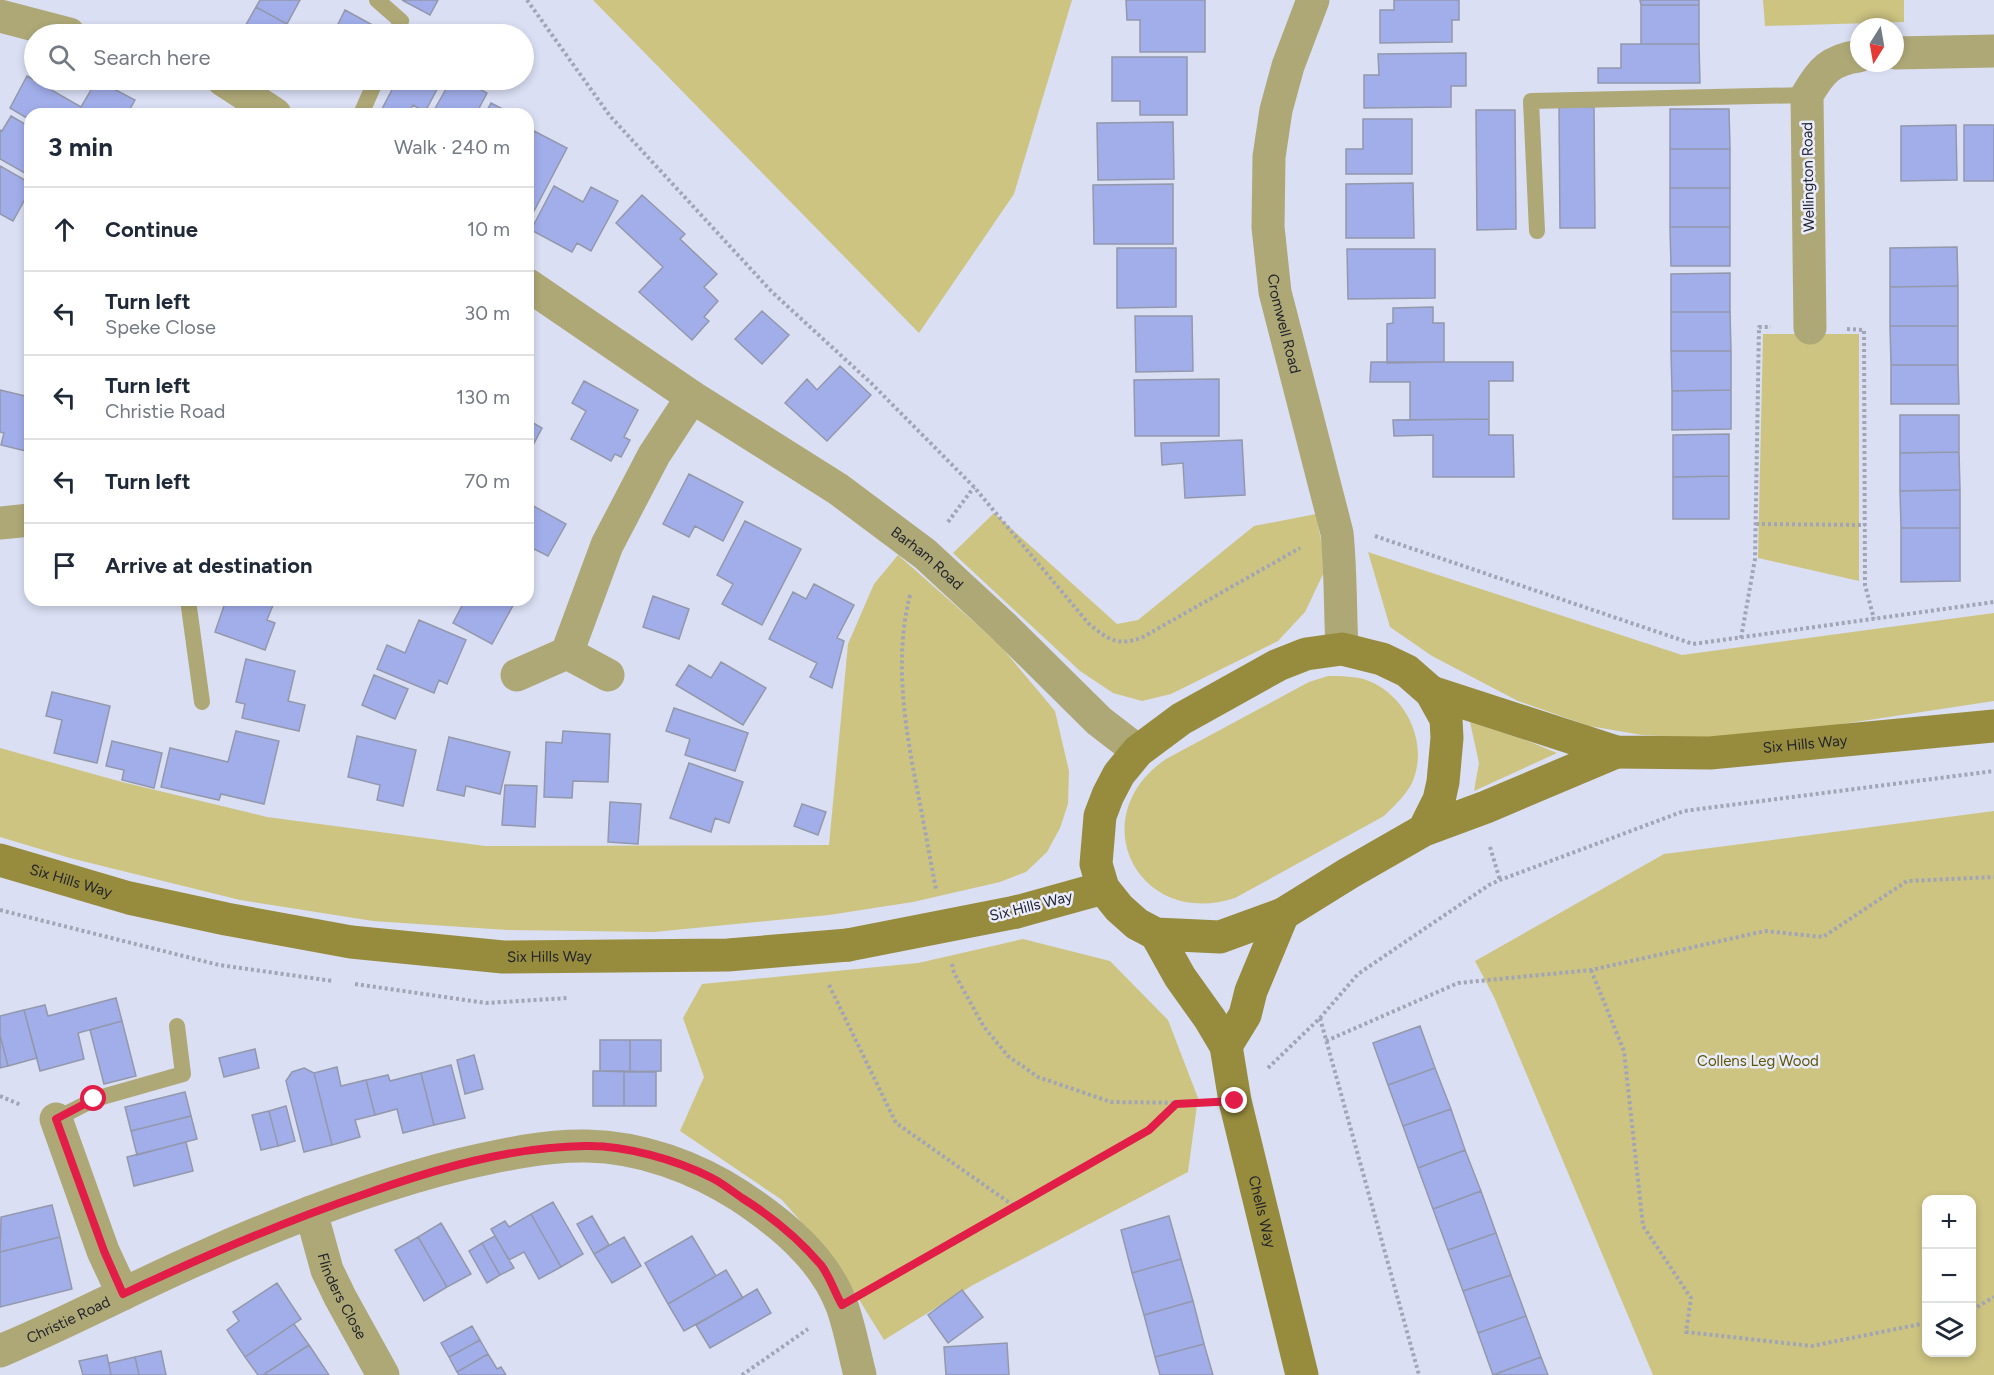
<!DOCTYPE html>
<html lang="en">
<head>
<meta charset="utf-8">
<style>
	body { margin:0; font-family:Figtree,sans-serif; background:#f6f6f7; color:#1f2937 }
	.controls { position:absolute; right:18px; bottom:18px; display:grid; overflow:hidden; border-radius:12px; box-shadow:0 3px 9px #0003 }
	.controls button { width:54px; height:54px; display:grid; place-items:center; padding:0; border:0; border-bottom:2px solid #e0e1e3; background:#fff; color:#1f2937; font:30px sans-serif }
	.compass { position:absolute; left:1850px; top:18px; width:54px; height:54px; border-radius:50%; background:#fff; box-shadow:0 3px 9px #0003; rotate:191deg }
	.stop { position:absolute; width:18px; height:18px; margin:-14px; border:4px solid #e11d48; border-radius:50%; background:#fff }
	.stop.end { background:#e11d48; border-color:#fff; box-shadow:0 2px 6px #0008 }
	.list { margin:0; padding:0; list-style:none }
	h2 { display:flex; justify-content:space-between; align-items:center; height:78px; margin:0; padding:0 24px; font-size:26px }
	h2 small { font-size:20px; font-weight:400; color:#747a83 }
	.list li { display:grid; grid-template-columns:39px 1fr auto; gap:18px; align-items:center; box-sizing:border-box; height:84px; padding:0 24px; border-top:2px solid #e0e1e3 }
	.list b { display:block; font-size:22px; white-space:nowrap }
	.list p { margin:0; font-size:20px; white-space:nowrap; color:#747a83 }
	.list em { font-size:20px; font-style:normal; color:#747a83 }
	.icon { flex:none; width:33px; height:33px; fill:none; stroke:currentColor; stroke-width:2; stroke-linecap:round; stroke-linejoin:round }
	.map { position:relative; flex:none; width:1994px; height:1375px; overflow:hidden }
	.search { position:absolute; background:#fff; box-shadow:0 3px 9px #0003; left:24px; top:24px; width:510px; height:66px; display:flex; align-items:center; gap:15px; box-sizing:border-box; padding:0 21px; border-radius:33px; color:#747a83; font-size:22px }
	.panel { position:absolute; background:#fff; box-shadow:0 3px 9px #0003; left:24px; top:108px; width:510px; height:498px; border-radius:18px }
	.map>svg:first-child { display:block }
</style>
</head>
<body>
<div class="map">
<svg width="1994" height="1375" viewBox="0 0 1994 1375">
	<rect width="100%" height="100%" fill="#dadff4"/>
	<path fill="#cdc482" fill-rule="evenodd" d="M593 0H1072L1014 194 919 333Z
		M1763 0H1904V22L1765 26Z
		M1763 334H1859V581L1758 558Z
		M994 513 1117 624 1138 620 1254 526 1316 514 1326 568 1305 612 1278 641 1171 694 1142 701 1113 693 1080 671 953 553Z
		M1368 552 1682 655 1994 613V701L1736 740 1642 735 1589 726 1518 701 1432 656 1390 627Z
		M898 555 998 643 1055 711 1069 771 1068 804 1060 828 1047 852 1026 872 1000 882 913 902 829 915 654 932 507 930 373 921 240 900 70 858 0 837V748L122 782 267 817 485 846 829 845 848 644 874 584Z
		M1328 676C1342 676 1356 676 1369 681 1408 697 1430 746 1411 785 1404 797 1394 806 1384 816L1235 898C1138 930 1081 817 1166 759L1309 682Z
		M1470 722 1528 741 1557 753 1474 791 1479 763Z
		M1994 811V1375H1653L1494 997 1475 961 1664 854ZM1926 1200H1972V1352H1926Z
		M1023 939 1110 961 1168 1020 1198 1098 1188 1172 973 1285 884 1340 834 1259 782 1200 680 1131 704 1077 683 1018 702 984 918 963Z"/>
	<path fill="#a1aeea" stroke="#9398ab" stroke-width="1.5" d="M260 0H300L287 24 256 7Z
		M402 0H438L430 15Z
		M1126 0H1205V52H1140V20H1127Z
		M1394 0H1459V20H1452V42L1380 43V10H1394Z
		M1640 0H1699V5H1641Z
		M1641 5H1699V44H1641Z
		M256 7 287 24 304 34H251L243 30Z
		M345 10 378 28 374 34H333Z
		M1621 44H1699L1700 83H1598V68H1621Z
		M1466 53V86H1451V107L1364 108V75H1379L1378 54Z
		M1112 57H1187V115H1140V101H1112Z
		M27 76 81 107 97 80 135 100 127 114H30V120L10 108Z
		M397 80H442L425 112 413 105 408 114H387L381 111Z
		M451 80H462L487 93 476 114H432Z
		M491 103 512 114H485Z
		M1559 107H1594L1595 228H1560Z
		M1670 109H1729L1730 149H1670Z
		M1476 110H1515L1516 229 1477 230Z
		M11 116 30 127V176L0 159V130L2 131Z
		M1363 119H1412V174H1346V149H1363Z
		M1173 122 1174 179 1098 180 1097 123Z
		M1956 125 1957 180 1901 181V126Z
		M1964 125H1994V181H1964Z
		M534 131 567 148 533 213 528 210V142Z
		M1670 149H1730V188H1670Z
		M0 166 30 183V190L13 221 0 214Z
		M1413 183 1414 238H1346V184Z
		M1173 184V244H1094L1093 185Z
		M554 186 583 202 591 187 618 201 591 251 577 243 572 252 531 230Z
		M1670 188H1730V227H1670Z
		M642 195 685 234 680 239 717 274 704 287 718 301 704 317 709 321 692 340 639 292 663 267 616 223Z
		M1670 227H1730V266H1671Z
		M1957 247 1958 286 1890 287V248Z
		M1117 248H1176V307L1117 308Z
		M1347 249H1435V298L1348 299Z
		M1730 273V312H1671V274Z
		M1958 286V326H1890V287Z
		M1433 307V323H1444V362L1387 363V324L1393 323V308Z
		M762 311 789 335 762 364 735 339Z
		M1671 312H1730L1731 351H1671Z
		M1135 316H1192L1193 371 1136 372Z
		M1890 326H1958V365H1891Z
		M1671 351H1731V390L1672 391Z
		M1371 362H1513V381H1489V419L1410 420V382H1370Z
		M1891 365H1958L1959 404H1891Z
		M840 366 871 395 827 441 785 403 807 379 817 390Z
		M1219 379V436H1135L1134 380Z
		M584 381 638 410 624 437 630 440 621 457 615 454 611 461 571 439 586 411 572 403Z
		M0 390 30 397V452L1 445 4 433 0 432Z
		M1731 390V429L1672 430V391Z
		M1900 415H1959V452L1900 453Z
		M1489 419V435H1513L1514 477H1433V435L1394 436 1393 420Z
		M528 420 542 428 528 455Z
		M1729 434V476L1673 477V435Z
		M1242 440 1245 495 1185 498 1183 463 1162 465 1161 443Z
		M1959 452 1960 490 1900 491V453Z
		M689 474 743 502 723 541 695 526 689 537 663 524Z
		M1729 476V519H1673V477Z
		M1960 490V528H1901L1900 491Z
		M528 503 566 524 548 556 528 546Z
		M745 521 801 549 762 625 722 604 733 584 717 575Z
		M1901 528H1960V581L1901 582Z
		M814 584 854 605 837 638 844 641 832 688 810 677 817 663 769 639 793 592 806 599Z
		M653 596 689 609 679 639 643 627Z
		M226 600H275L267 620 275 623 265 650 215 632Z
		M465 600H516L492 644 453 623Z
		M419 620 466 640 447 684 439 680 434 693 377 669 387 645 405 653Z
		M246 659 295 671 288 701 305 705 299 731 242 718 245 704 236 702Z
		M721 662 766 688 743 725 676 685 689 665 711 678Z
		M374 675 408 689 395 719 362 705Z
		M52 692 110 706 97 763 54 753 62 720 46 716Z
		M674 708 748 733 735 771 685 755 690 739 666 731Z
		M236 731 279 741 264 804 221 794 219 800 161 787 170 748 228 762Z
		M563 731 610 734 608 782 573 781 572 798 544 797 546 742 562 743Z
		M357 736 416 750 403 806 377 800 380 785 348 777Z
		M449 737 510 752 500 794 466 786 464 796 437 790Z
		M112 741 162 753 154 788 122 780 124 770 106 766Z
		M689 763 743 782 729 823 715 818 711 832 670 818Z
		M505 785 537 786 535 827 502 825Z
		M610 802 641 804 638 844 608 842Z
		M802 804 826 812 818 835 794 826Z
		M116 998 122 1021 78 1033 84 1059 40 1071 24 1010 45 1005 48 1016Z
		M24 1010 37 1058 8 1066 0 1035V1016Z
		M122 1021 136 1076 104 1084 90 1030Z
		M1420 1026 1435 1068 1388 1085 1373 1043Z
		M0 1035 8 1066 0 1068Z
		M600 1040H630V1072L600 1071Z
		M630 1040H661V1071L630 1072Z
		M255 1049 259 1068 224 1077 219 1058Z
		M474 1055 483 1089 465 1094 457 1060Z
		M451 1065 465 1118 434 1125 421 1073Z
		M337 1067 341 1086 366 1080 375 1115 355 1120 360 1137 332 1145 314 1073Z
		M304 1068 314 1073 332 1145 304 1152 286 1081 292 1072Z
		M1435 1068 1451 1109 1403 1126 1388 1085Z
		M593 1071H624V1106H593Z
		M624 1071 656 1072V1106H624Z
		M421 1073 434 1125 403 1133 397 1109 375 1115 366 1080 388 1075 390 1081Z
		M185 1092 191 1116 131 1131 125 1107Z
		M286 1106 295 1141 278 1146 269 1111Z
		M1451 1109 1465 1150 1418 1168 1403 1126Z
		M269 1111 278 1146 261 1150 252 1115Z
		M191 1116 197 1139 137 1155 131 1131Z
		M186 1142 193 1171 134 1186 127 1157Z
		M1465 1150 1481 1191 1433 1209 1418 1168Z
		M1481 1191 1496 1233 1448 1250 1433 1209Z
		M553 1202 583 1254 561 1267 531 1214Z
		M52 1205 60 1237 0 1252 1 1217Z
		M531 1214 561 1267 539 1279 524 1252 509 1260 491 1229 505 1221 509 1227Z
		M592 1216 609 1245 594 1254 577 1224Z
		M1169 1216 1181 1259 1132 1273 1121 1230Z
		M441 1223 471 1274 447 1287 418 1237Z
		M1496 1233 1511 1275 1463 1291 1448 1250Z
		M495 1236 514 1268 500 1275 482 1243Z
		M692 1236 716 1276 668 1304 645 1263Z
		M60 1237 72 1289 0 1307V1252Z
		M418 1237 447 1287 424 1301 395 1250Z
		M624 1237 641 1266 612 1283 594 1254Z
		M482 1243 500 1275 487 1283 469 1251Z
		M1181 1259 1193 1301 1144 1315 1132 1273Z
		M726 1270 743 1298 684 1331 668 1304Z
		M1511 1275 1526 1316 1478 1333 1463 1291Z
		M277 1283 301 1319 245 1357 227 1330 239 1321 233 1312Z
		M757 1289 771 1313 710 1348 696 1325Z
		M962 1290 983 1317 948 1343 928 1315Z
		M1193 1301 1204 1344 1155 1357 1144 1315Z
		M1526 1316 1541 1357 1493 1375 1478 1333Z
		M294 1324 309 1345 263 1375H258L245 1357Z
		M472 1326 480 1340 449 1357 441 1343Z
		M480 1340 488 1354 457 1372 449 1357Z
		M1007 1343 1009 1375H946L944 1347Z
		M1204 1344 1213 1375H1160L1155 1357Z
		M309 1345 329 1375H263Z
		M161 1351 166 1375H139L135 1357Z
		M488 1354 497 1369 501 1367 506 1375H459L457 1372Z
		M107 1355 111 1375H83L79 1361Z
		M135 1357 139 1375H111L109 1363Z
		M1541 1357 1548 1375H1493Z"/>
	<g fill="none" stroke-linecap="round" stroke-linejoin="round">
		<path stroke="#a1a5b6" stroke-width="4" stroke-dasharray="3 3" stroke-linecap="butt" d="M527 0 610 116 772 292 871 383 974 487 1089 624C1109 640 1118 647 1143 637L1300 548
			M1847 329 1864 330 1865 585 1874 619
			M948 522 974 487
			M1756 524 1865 525
			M1375 536 1693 644 1994 602
			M910 595C893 662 906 733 919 799 925 829 930 859 936 889
			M1741 638 1755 559 1759 327H1771
			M1490 847 1500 880
			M0 910 219 965 333 981
			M952 964 954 973 984 1027 1008 1056 1038 1077 1111 1102 1196 1103
			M1591 970 1624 1051 1643 1226 1691 1298 1686 1332 1812 1346 1926 1323
			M355 984 486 1003 568 998
			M829 985 896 1123 1014 1206
			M1320 1018 1419 1375
			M1326 1041 1458 983 1591 970 1765 931 1823 937 1907 881 1994 877
			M1268 1068 1320 1018 1358 974 1489 885 1500 880 1684 811 1994 771
			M0 1096 21 1105
			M875 1286 1149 1130 1175 1104
			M1972 1310 1994 1297
			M742 1375 808 1329"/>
		<path stroke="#aea877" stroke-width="16" d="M377 0 401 21 395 34
			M361 114 376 80
			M1537 231 1531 101 1807 95
			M188 600 202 702
			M56 1119 95 1099 183 1074 177 1026"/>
		<g stroke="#aea877" stroke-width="33">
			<path id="s1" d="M1313 0 1288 66 1276 110 1269 157 1268 227 1275 292 1337 533C1341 572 1340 610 1342 649"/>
			<path d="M0 16 69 34"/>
			<path d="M1895 53 1994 51"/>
			<path d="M223 80 275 114"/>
			<path id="s2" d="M528 285 692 397 838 489 925 554 1003 626 1099 721 1138 751"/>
			<path d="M1810 328 1807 95C1821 71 1830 60 1859 56"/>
			<path d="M0 523 30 520"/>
			<path d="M567 653 607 545 654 455 692 397"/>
			<path d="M517 675 567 653 608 675"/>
			<path d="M56 1119 103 1251 123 1294"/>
			<path id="s3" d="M311 1212 327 1270 340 1297 383 1375"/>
			<path id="s4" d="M0 1351C67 1323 132 1288 198 1259 283 1221 372 1186 462 1164 502 1155 546 1145 587 1146 641 1147 695 1167 740 1196 782 1224 824 1258 842 1306 850 1328 854 1352 860 1375"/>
		</g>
		<g stroke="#978c3e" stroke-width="33">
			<path id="s5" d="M1431 692 1616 752 1710 753 1994 726"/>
			<path d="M1424 830 1439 800 1443 782 1447 738 1446 719 1431 692 1407 671 1382 659 1342 649 1306 654 1278 665 1181 719 1138 751 1119 774 1108 795 1100 816 1096 864 1103 888 1119 908 1137 924 1156 934 1220 937 1283 914 1349 873 1424 830 1486 807 1616 752"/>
			<path id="s6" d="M0 860 129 898 226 919 351 942 503 957 728 955 848 945"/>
			<path d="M1016 912 1103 888"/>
			<path id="s7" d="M1156 934 1180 977 1210 1019 1226 1046 1235 1101 1302 1375"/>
			<path d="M1226 1046 1245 1015 1251 991 1283 914"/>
		</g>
		<path stroke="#978c3e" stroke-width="33" d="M848 945 1016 912"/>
	</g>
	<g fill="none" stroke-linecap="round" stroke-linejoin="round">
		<path stroke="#e11d48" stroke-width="8" d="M94 1099 56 1119 104 1251 123 1294C202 1257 282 1222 365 1194 435 1169 510 1147 585 1146 625 1145 677 1160 712 1178 722 1183 732 1191 742 1198 771 1216 799 1239 821 1265 830 1277 835 1293 842 1305L1149 1130 1176 1104 1235 1101"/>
	</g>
	<g text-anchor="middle" stroke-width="5" stroke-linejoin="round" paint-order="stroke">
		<g font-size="15" fill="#23242c" stroke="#e8ecfd">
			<text transform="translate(1808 177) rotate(-91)" y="5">Wellington Road</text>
			<text dy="5" stroke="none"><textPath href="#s1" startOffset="332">Cromwell Road</textPath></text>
			<text dy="5" stroke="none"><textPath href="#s2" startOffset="484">Barham Road</textPath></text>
			<text dy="5" stroke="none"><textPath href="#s5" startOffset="384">Six Hills Way</textPath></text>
			<text dy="5" stroke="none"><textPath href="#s6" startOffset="74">Six Hills Way</textPath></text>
			<text transform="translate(1031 906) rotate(-14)" y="5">Six Hills Way</text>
			<text dy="5" stroke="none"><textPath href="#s6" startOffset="560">Six Hills Way</textPath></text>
			<text dy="5" stroke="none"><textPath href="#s7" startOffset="302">Chells Way</textPath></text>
			<text dy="5" stroke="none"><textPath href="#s3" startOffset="90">Flinders Close</textPath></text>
			<text dy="5" stroke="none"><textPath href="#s4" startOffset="75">Christie Road</textPath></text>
		</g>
		<g font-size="15" fill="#5f5500" stroke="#e8ecfd">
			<text x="1758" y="1066">Collens Leg Wood</text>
		</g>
	</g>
</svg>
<div class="controls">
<button>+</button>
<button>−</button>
<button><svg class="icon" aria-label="layers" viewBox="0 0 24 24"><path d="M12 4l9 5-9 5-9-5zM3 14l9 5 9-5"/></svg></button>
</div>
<svg class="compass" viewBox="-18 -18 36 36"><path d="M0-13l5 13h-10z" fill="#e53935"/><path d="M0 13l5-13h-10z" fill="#747a83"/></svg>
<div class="stop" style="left:94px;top:1099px"></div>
<div class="stop end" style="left:1235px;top:1101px"></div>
<div class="search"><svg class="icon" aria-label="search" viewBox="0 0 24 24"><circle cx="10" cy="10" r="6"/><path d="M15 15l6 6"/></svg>Search here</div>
<section class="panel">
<h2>3 min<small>Walk · 240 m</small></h2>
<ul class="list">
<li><svg class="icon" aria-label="ahead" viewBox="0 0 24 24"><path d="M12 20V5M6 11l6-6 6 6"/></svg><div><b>Continue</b></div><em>10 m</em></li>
<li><svg class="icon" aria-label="left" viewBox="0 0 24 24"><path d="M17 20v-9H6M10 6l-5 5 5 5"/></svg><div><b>Turn left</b><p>Speke Close</p></div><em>30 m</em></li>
<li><svg class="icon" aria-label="left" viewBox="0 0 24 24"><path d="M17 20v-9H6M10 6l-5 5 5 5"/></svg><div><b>Turn left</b><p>Christie Road</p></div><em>130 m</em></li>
<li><svg class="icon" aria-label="left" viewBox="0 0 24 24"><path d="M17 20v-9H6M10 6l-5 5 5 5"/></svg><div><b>Turn left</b></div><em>70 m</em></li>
<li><svg class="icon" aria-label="arrive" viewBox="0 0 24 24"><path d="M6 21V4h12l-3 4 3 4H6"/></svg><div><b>Arrive at destination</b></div></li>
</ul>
</section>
</div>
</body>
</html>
